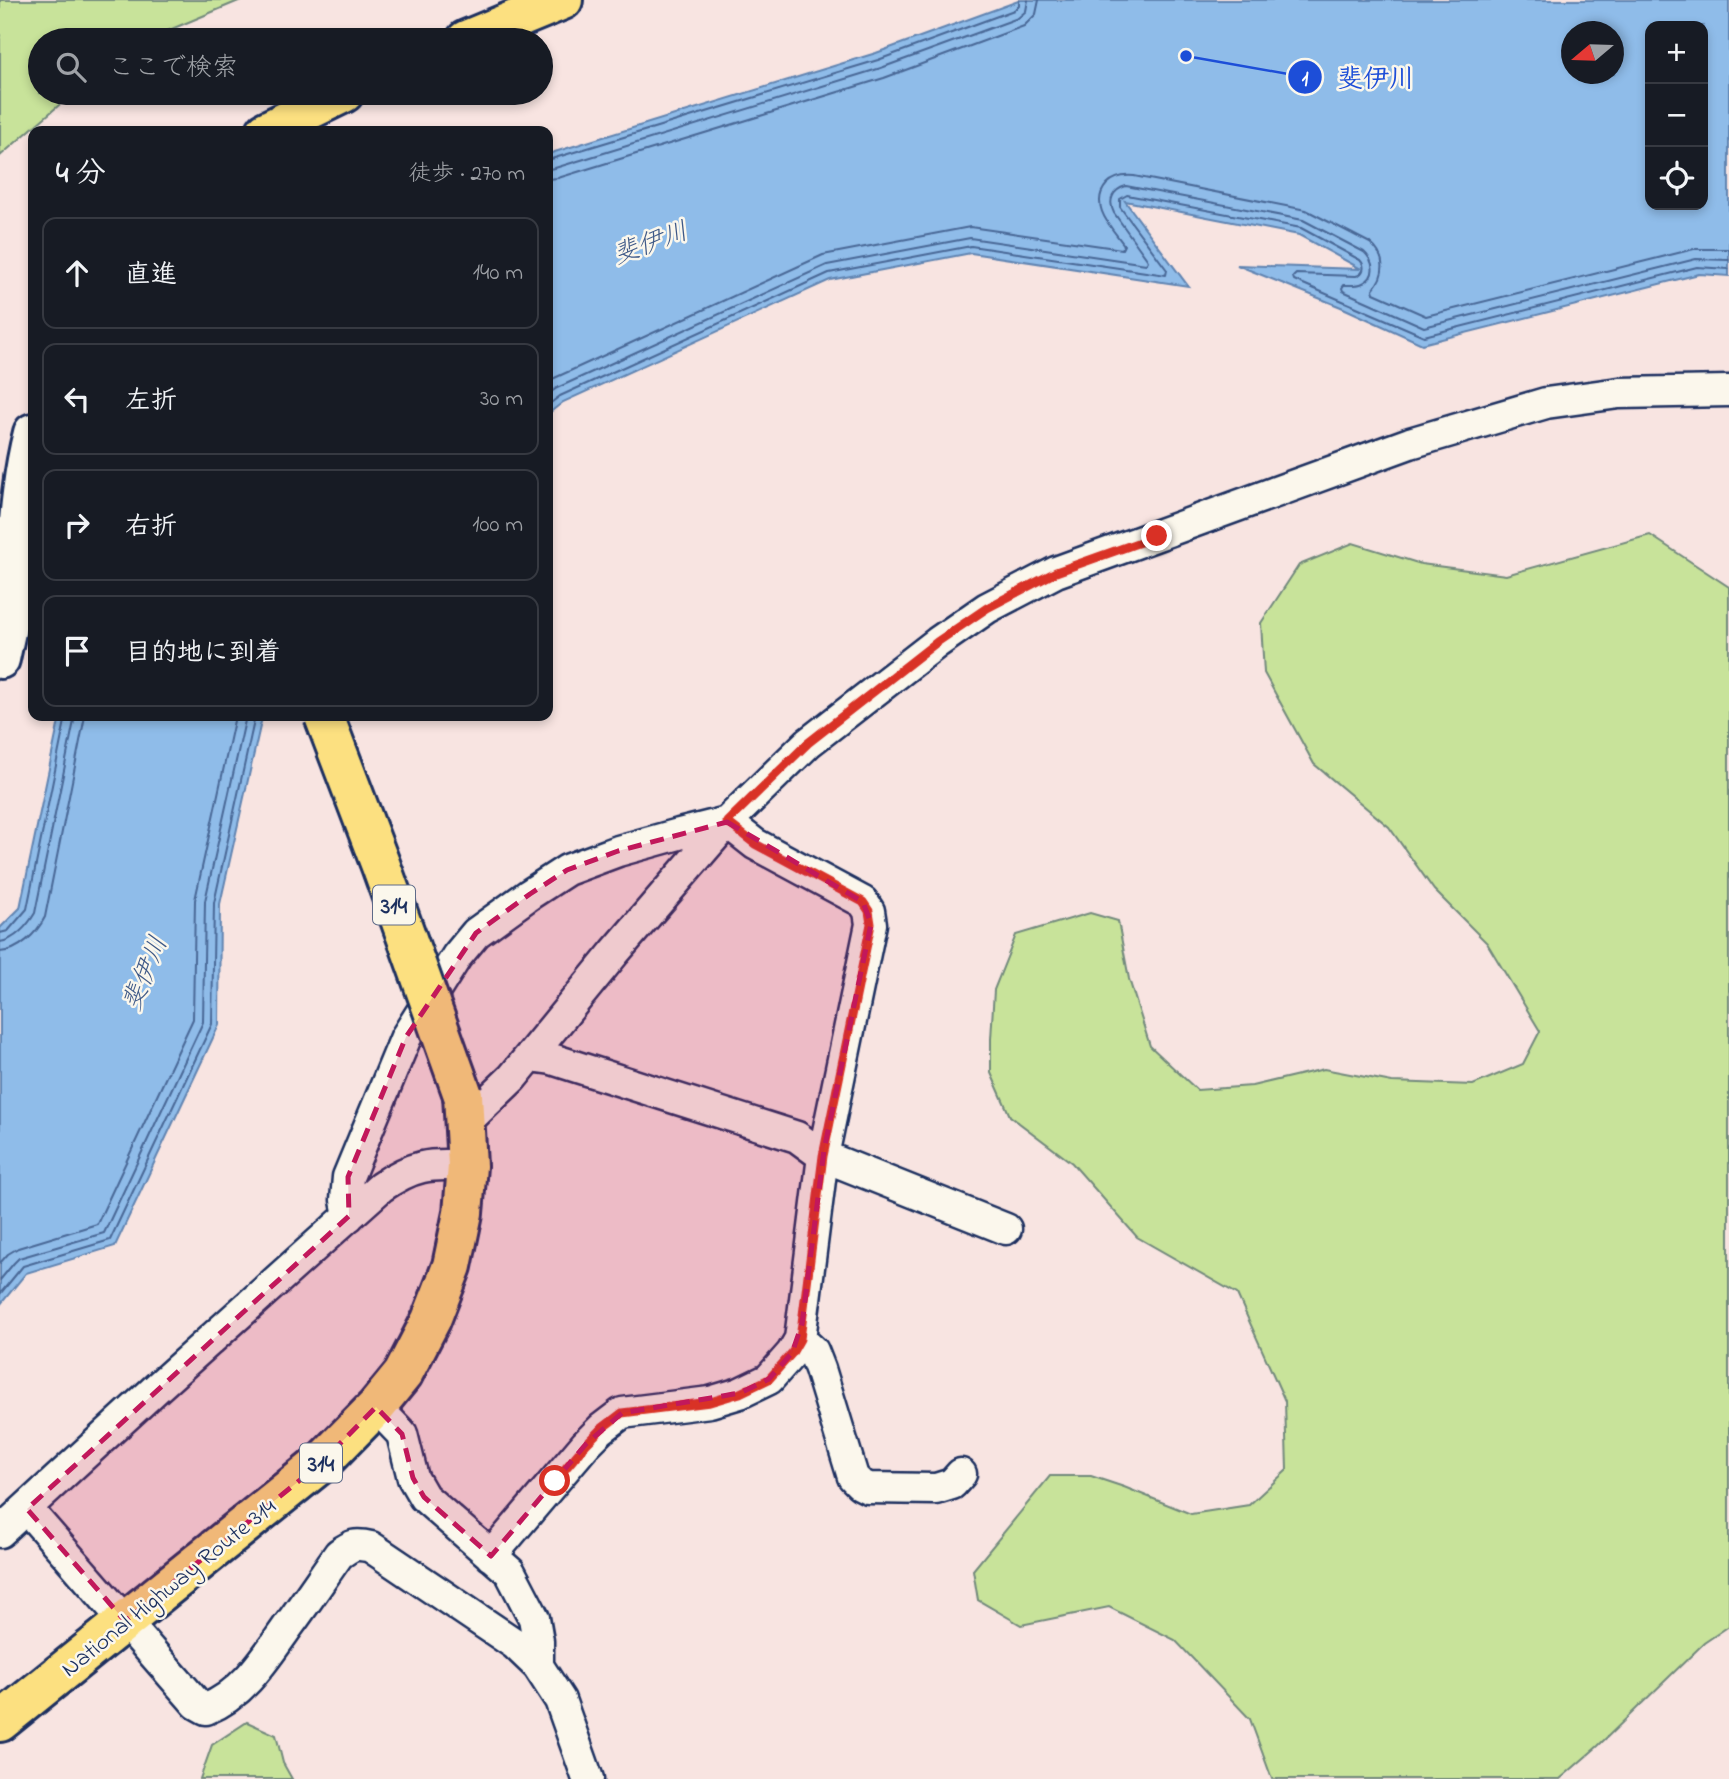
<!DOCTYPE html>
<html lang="ja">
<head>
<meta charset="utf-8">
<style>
	body { margin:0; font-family:"Indie Flower","Klee One",sans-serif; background:#242831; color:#f1f3f6 }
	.controls { position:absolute; right:21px; top:21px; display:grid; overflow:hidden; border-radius:14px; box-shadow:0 4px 10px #0003 }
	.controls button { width:63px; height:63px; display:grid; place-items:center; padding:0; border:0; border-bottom:2px solid #363941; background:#171b24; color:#f1f3f6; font:35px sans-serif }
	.compass { position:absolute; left:1561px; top:21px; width:63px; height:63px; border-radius:50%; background:#171b24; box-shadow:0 4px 10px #0003; rotate:251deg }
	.stop { position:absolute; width:21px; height:21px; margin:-16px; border:5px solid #d93025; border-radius:50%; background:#fff }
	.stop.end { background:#d93025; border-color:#fff; box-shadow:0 2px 7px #0008 }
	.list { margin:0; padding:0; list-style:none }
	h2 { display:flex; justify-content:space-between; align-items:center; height:91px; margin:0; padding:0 28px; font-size:30px }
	h2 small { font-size:23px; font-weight:400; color:#9ea1a6 }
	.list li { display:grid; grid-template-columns:46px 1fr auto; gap:21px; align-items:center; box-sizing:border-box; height:112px; margin:0 14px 14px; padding:0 14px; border:2px solid #363941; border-radius:14px }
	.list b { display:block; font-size:26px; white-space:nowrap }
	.list em { font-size:23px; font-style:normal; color:#9ea1a6 }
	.icon { flex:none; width:38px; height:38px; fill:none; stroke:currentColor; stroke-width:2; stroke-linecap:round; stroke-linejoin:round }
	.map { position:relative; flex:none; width:1729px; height:1779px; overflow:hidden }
	.search { position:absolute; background:#171b24; box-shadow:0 4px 10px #0003; left:28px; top:28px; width:525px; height:77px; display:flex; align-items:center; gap:18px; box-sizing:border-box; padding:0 24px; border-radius:38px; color:#9ea1a6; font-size:26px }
	.panel { position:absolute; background:#171b24; box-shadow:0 4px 10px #0003; left:28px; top:126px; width:525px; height:595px; border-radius:14px }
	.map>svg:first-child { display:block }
</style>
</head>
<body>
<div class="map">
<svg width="1729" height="1779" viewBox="0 0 1729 1779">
	<rect width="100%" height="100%" fill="#f8e4e1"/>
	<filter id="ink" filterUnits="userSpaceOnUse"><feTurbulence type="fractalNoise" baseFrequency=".0143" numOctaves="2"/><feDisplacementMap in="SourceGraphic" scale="14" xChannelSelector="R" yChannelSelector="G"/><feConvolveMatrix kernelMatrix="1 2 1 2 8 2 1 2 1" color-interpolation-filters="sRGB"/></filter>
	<g filter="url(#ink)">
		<path fill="#c8e39a" stroke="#72897c" stroke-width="2" d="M0 0H241L155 36 149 40H40V93H73L0 156Z
			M1650 535 1729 587V1626L1704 1643 1598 1746 1560 1779H1272L1250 1719 1175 1640 1109 1607 1021 1625 978 1600 973 1570 1050 1476H1091L1124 1487 1191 1514 1249 1505 1287 1470 1285 1401 1237 1294 1137 1237 1072 1163 1010 1116 991 1073V1039L994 990 1016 935 1090 913 1118 921 1129 979 1150 1046 1197 1090 1252 1086 1324 1069 1392 1082 1473 1085 1523 1064 1540 1031 1487 943 1434 890 1389 827 1314 764 1264 673 1261 623 1299 565 1353 543 1421 564 1506 575Z
			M247 1722 276 1735 283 1763 292 1779H200L212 1745Z"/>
		<path fill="#8fbce9" stroke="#6184b1" stroke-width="2" fill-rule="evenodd" d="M1021 0H1729V276L1699 274 1422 344 1341 307 1237 265 1361 269 1299 235 1125 201 1188 286 971 253 830 280 563 402 548 414V154L876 53ZM1650 26H1703V205H1650ZM1572 32H1614V74H1572Z
			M60 716H265L261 722 220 904 219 1025 115 1246 26 1273 0 1305V928L20 908Z"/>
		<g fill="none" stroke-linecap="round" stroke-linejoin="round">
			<path stroke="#496796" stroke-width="2" d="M548 160 878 60 1014 10 1019 6V0
				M548 169 555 168 881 68 1018 18 1026 11 1028 0
				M548 179 558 178 884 78 1024 26 1036 14 1039 0
				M548 381 823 255 970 227 1122 249 1124 245C1112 228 1088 205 1107 184 1114 177 1124 175 1134 176L1306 210 1370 243C1386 256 1386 274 1373 289L1374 293 1426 316 1694 249H1729
				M548 394 557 388 827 265 970 238 1146 264 1148 261 1147 259 1114 213C1108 201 1112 190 1126 186L1303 220 1364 252C1374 261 1377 276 1363 283 1357 286 1350 285 1344 285L1342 288 1343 291 1424 327 1696 259 1729 260
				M548 405 560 396 829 273 971 246 1166 275 1167 270 1120 207V199L1127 195 1301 228 1360 260C1366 266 1364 274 1356 276L1296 274 1293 277 1294 280 1424 336 1697 267 1729 269
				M0 933 8 931 27 909 66 716
				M0 942C15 940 28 925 35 913L75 716
				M0 952C19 951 37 933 45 917L85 716
				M0 1263 8 1254 18 1248 97 1224 193 1019 195 900 235 716
				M0 1280 14 1263 19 1258 104 1233 203 1022 205 901 246 716
				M0 1294 23 1266 110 1240 212 1024 214 903 254 721 256 716"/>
			<g stroke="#1b2f5e" stroke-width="35">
				<path id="street" d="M530 1056 552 1059 797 1137 823 1156 1006 1229
					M465 1123 512 1078 615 952 727 822 808 743 938 642 987 608 1056 572 1410 443 1546 403 1619 393 1729 391
					M349 1216 346 1200 348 1177 406 1037 457 956 476 933 530 894 567 870 618 851 679 834 727 822 755 844 863 902 869 911 871 924 823 1156 800 1339 792 1353 769 1379 740 1393 710 1402 622 1413 601 1429 586 1444 491 1556
					M800 1339 813 1351 820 1369 853 1477 860 1484 868 1488 936 1489 952 1484 961 1474
					M376 1407 402 1434 413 1478 424 1497 510 1572 534 1618 538 1641V1666
					M27 1509 197 1704 206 1709C244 1694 266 1657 289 1625 306 1602 322 1578 339 1554 352 1545 355 1543 371 1547L515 1644 538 1666 560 1700 588 1779
					M0 1532 159 1386 381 1187C413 1165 429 1163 467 1166"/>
			</g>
			<g stroke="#1b2f5e" stroke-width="44">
				<path id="secondary" d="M0 659C4 640 9 620 12 600 18 544 19 487 33 433"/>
			</g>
			<g stroke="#1b2f5e" stroke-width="44">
				<path id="highway" d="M466 40 563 0
					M266 131 344 93
					M0 1722 320 1464 376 1407 403 1374 431 1320 452 1266 463 1213 467 1166 463 1095"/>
			</g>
			<use href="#street" stroke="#fbf7ec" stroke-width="30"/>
			<use href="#secondary" stroke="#fbf7ec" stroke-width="38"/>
			<use href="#highway" stroke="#fce080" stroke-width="38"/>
			<g stroke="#1b2f5e" stroke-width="44" stroke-linecap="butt">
				<path id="highway-bridge" d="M324 716 381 866 463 1095"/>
			</g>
			<use href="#highway-bridge" stroke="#fce080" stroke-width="38"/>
		</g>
	</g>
	<g fill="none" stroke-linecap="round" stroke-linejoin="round" filter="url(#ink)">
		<path stroke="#d93025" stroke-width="9" d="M555 1481 586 1444 601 1429 622 1413 710 1402 740 1393 769 1379 792 1353 800 1339 823 1156 871 924 869 911 863 902 755 844 727 822 808 743 937 642 987 608 1056 572 1157 536"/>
	</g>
	<path fill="#c2185b" fill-opacity="0.2" stroke="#c2185b" stroke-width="5" stroke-dasharray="14 9" stroke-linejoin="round" d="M727 822 863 902 871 924 824 1150 802 1324 792 1353 769 1379 740 1393 622 1413 586 1444 491 1556 424 1497 413 1478 402 1434 376 1407 320 1464 125 1621 27 1509 349 1216 348 1177 406 1037 476 933 530 894 567 870 618 851Z"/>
	<g text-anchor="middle" stroke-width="5" stroke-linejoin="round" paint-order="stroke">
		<g fill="#fbf7ec" stroke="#5e6b89" stroke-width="2">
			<rect x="373" y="885.5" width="42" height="39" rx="5"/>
			<rect x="300" y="1443.5" width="42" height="39" rx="5"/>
		</g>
		<g font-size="23" font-weight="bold" fill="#1b2f5e">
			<text x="394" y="913">314</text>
			<text x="321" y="1471">314</text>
		</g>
		<g font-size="24" fill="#1b2f5e" stroke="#fbf7ec">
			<text transform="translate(168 1587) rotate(-39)" y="8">National Highway Route 314</text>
		</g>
		<g font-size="26" font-style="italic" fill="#3e5988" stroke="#fbf7ec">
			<text transform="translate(650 242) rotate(-20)" y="9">斐伊川</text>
			<text transform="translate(144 973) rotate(-68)" y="9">斐伊川</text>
		</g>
	</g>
	<path fill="none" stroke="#1d4ed8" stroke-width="2.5" d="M1186 56L1305 77"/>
	<g fill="#1d4ed8" stroke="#fbf7ec" stroke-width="2.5">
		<circle cx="1186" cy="56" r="7"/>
		<circle cx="1305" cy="77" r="18"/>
	</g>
	<g font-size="21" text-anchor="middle" font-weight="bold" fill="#fff">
		<text x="1305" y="85">1</text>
	</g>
	<g font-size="26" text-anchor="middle" font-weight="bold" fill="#1d4ed8" stroke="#fbf7ec" stroke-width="5" stroke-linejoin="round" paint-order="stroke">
		<text x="1376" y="87">斐伊川</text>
	</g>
</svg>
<div class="controls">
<button>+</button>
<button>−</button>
<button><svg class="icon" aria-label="locate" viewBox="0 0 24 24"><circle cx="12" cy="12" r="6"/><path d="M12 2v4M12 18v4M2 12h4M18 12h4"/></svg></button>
</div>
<svg class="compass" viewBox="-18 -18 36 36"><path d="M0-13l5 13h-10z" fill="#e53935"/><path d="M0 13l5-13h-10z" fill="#9ea1a6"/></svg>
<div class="stop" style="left:555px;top:1481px"></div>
<div class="stop end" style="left:1157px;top:536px"></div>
<div class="search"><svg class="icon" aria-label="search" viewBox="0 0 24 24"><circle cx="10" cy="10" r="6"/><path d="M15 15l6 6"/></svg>ここで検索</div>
<section class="panel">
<h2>4 分<small>徒歩 · 270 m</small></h2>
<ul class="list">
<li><svg class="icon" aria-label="ahead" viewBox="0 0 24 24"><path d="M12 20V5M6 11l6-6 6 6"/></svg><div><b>直進</b></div><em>140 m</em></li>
<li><svg class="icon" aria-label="left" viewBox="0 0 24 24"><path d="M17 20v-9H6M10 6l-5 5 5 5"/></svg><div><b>左折</b></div><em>30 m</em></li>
<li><svg class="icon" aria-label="right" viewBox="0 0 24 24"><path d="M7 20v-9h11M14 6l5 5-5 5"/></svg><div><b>右折</b></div><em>100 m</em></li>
<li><svg class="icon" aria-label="arrive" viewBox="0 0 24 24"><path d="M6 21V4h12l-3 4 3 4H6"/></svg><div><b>目的地に到着</b></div></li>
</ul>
</section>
</div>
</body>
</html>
